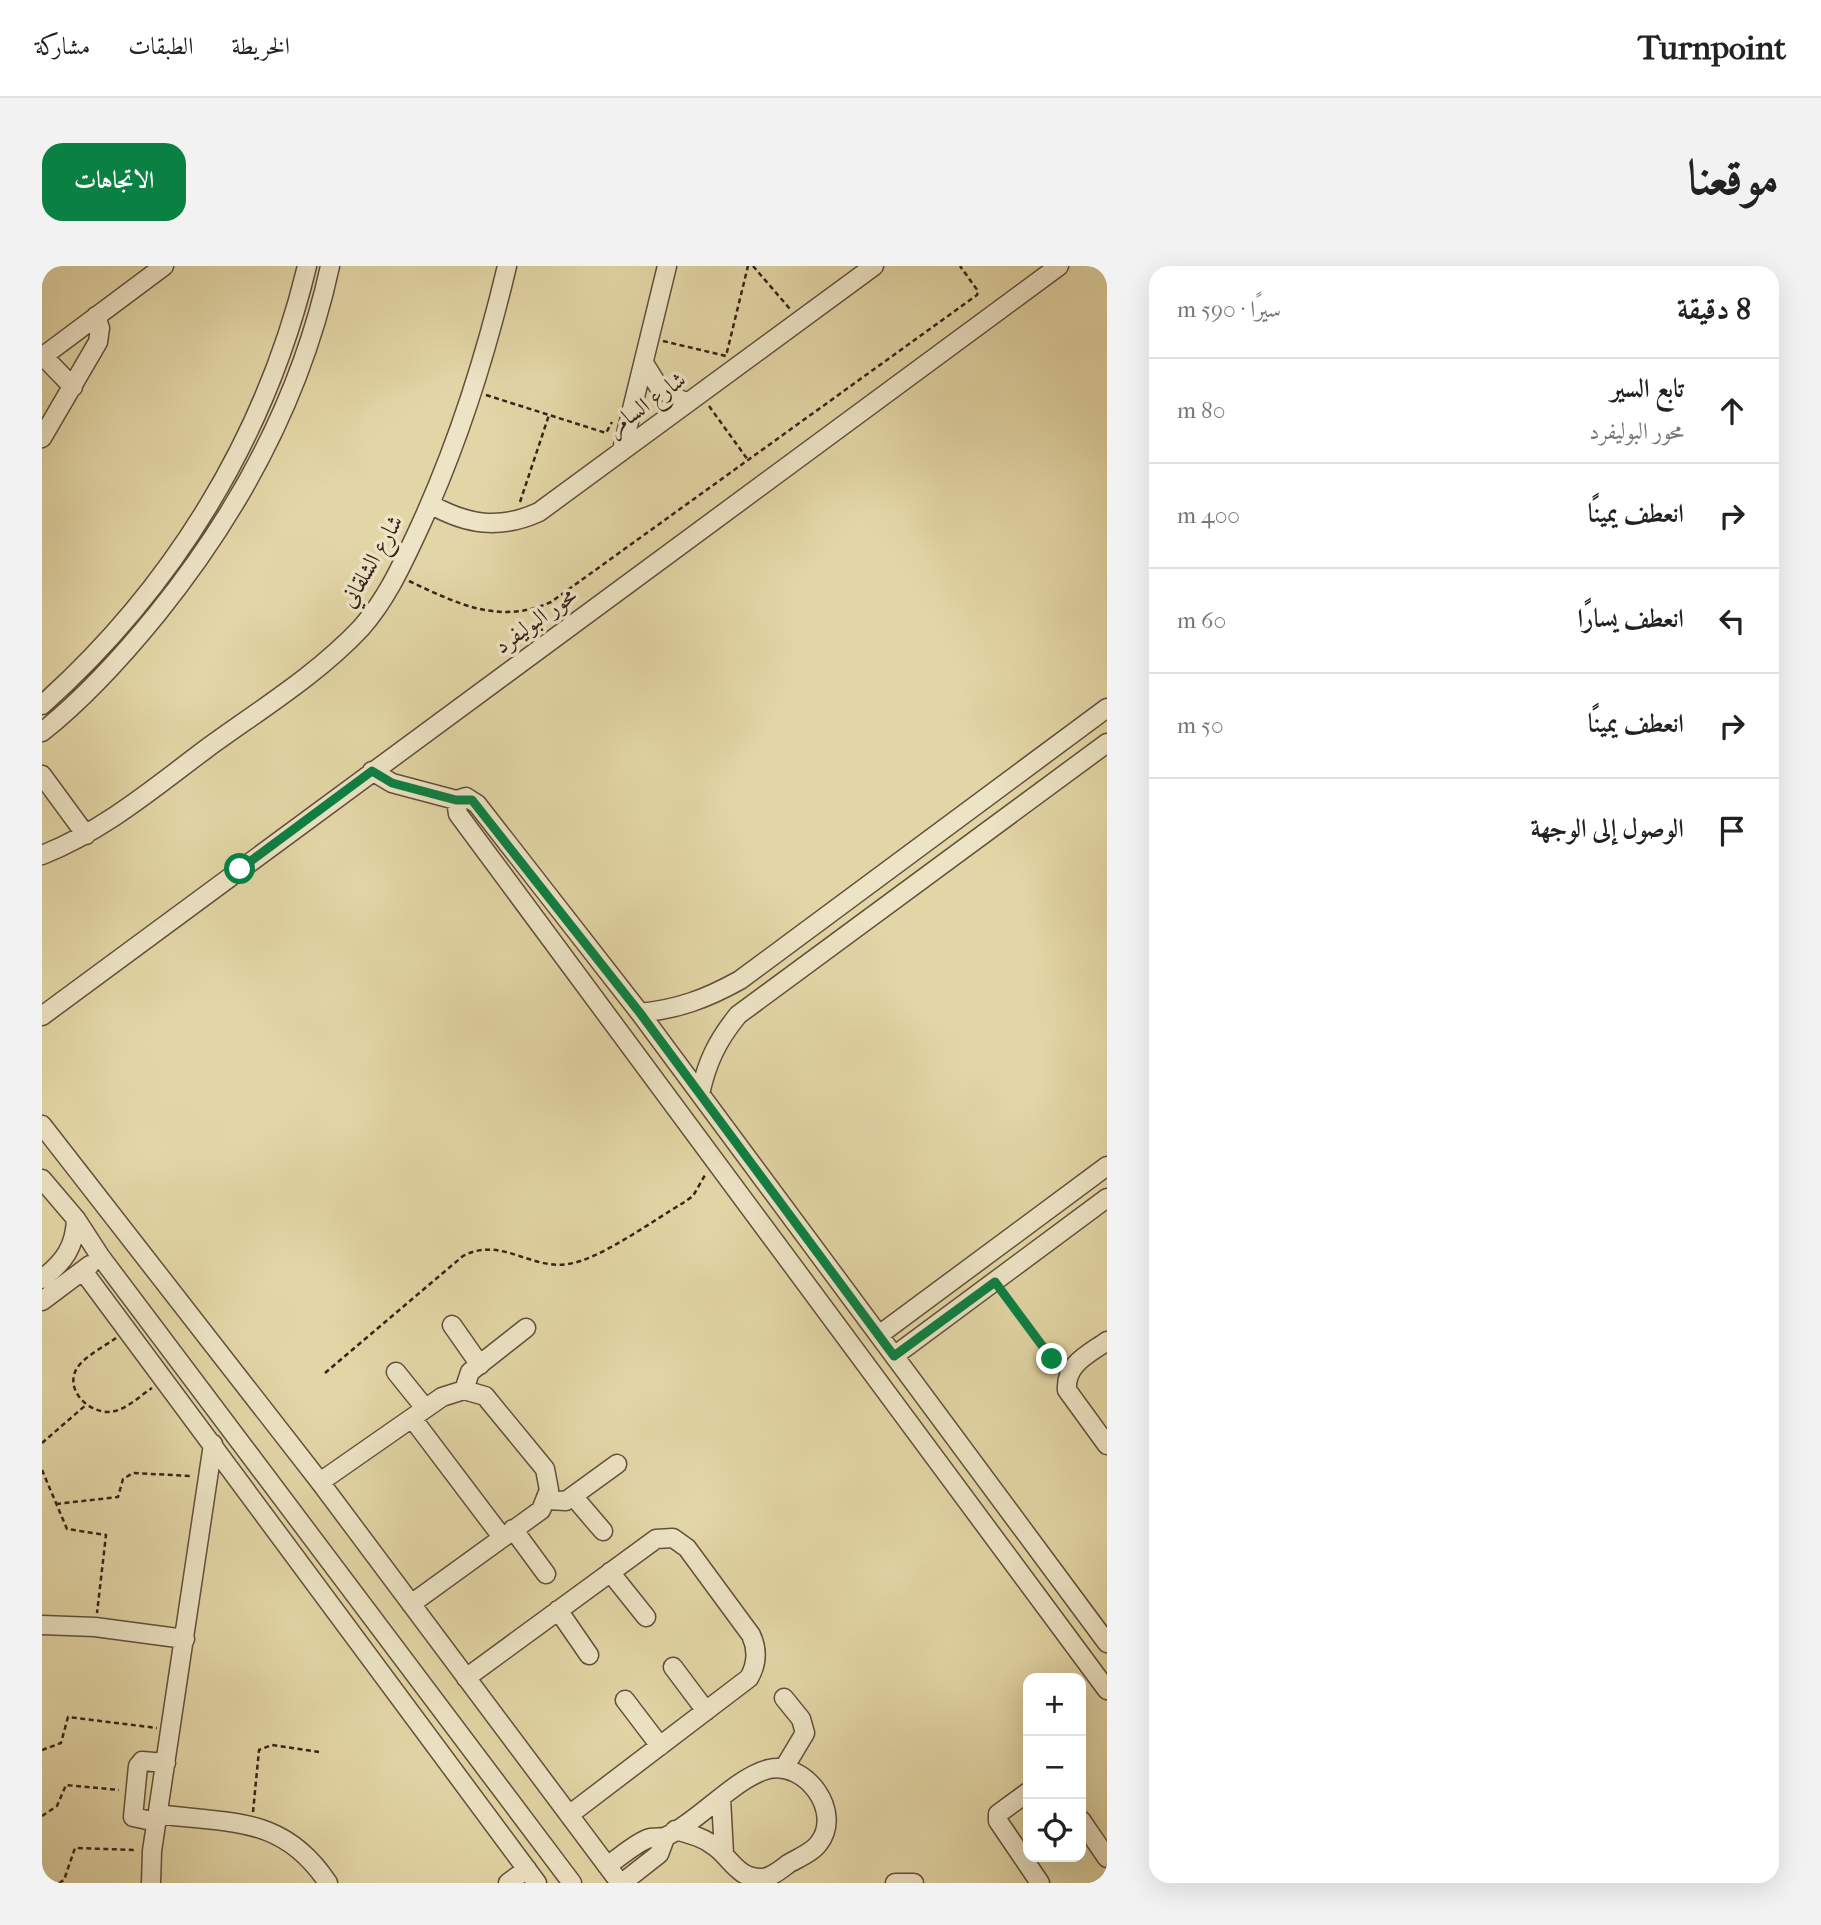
<!DOCTYPE html>
<html lang="ar">
<head>
<meta charset="utf-8">
<style>
	body { margin:0; font-family:"IM FELL French Canon",Amiri,serif; background:#f2f2f2; color:#222; direction:rtl }
	.controls { position:absolute; right:21px; bottom:21px; display:grid; overflow:hidden; border-radius:14px; box-shadow:0 7px 28px #0002 }
	.controls button { width:63px; height:63px; display:grid; place-items:center; padding:0; border:0; border-bottom:2px solid #e0e0e0; background:#fff; color:#222; font:35px sans-serif }
	.stop { position:absolute; width:21px; height:21px; margin:-16px; border:5px solid #0b8043; border-radius:50%; background:#fff }
	.stop.end { background:#0b8043; border-color:#fff; box-shadow:0 2px 7px #0008 }
	.list { margin:0; padding:0; list-style:none }
	h2 { display:flex; justify-content:space-between; align-items:center; height:91px; margin:0; padding:0 28px; font-size:30px }
	h2 small { font-size:23px; font-weight:400; color:#767676 }
	.list li { display:grid; grid-template-columns:46px 1fr auto; gap:21px; align-items:center; box-sizing:border-box; height:105px; padding:0 28px; border-top:2px solid #e0e0e0 }
	.list b { display:block; font-size:26px; white-space:nowrap }
	.list p { margin:0; font-size:23px; white-space:nowrap; color:#767676 }
	.list em { font-size:23px; font-style:normal; color:#767676 }
	.icon { flex:none; width:38px; height:38px; fill:none; stroke:currentColor; stroke-width:2; stroke-linecap:round; stroke-linejoin:round }
	.map { position:relative; flex:none; width:1065px; height:1617px; overflow:hidden; direction:ltr; border-radius:21px }
	header { display:flex; align-items:center; gap:42px; box-sizing:border-box; height:98px; padding:0 35px; background:#fff; border-bottom:2px solid #e0e0e0 }
	header strong { font-size:33px }
	nav { display:flex; gap:38px; margin-inline-start:auto; font-size:24px }
	.intro { display:flex; align-items:center; justify-content:space-between; box-sizing:border-box; height:168px; padding:0 42px }
	h1 { margin:0; font-size:49px }
	.button { padding:18px 32px; border-radius:21px; background:#0b8043; color:#fff; font-size:24px; font-weight:700 }
	main { display:flex; gap:42px; padding:0 42px }
	aside { flex:1; background:#fff; border-radius:21px; box-shadow:0 7px 28px #0002 }
	.map>svg:first-child { display:block }
</style>
</head>
<body>
<header>
<strong>Turnpoint</strong>
<nav><a>الخريطة</a><a>الطبقات</a><a>مشاركة</a></nav>
</header>
<div class="intro"><h1>موقعنا</h1><a class="button">الاتجاهات</a></div>
<main>
<aside>
<h2>8 دقيقة<small>سيرًا · 590 m</small></h2>
<ul class="list">
<li><svg class="icon" aria-label="ahead" viewBox="0 0 24 24"><path d="M12 20V5M6 11l6-6 6 6"/></svg><div><b>تابع السير</b><p>محور البوليفرد</p></div><em>80 m</em></li>
<li><svg class="icon" aria-label="right" viewBox="0 0 24 24"><path d="M7 20v-9h11M14 6l5 5-5 5"/></svg><div><b>انعطف يمينًا</b></div><em>400 m</em></li>
<li><svg class="icon" aria-label="left" viewBox="0 0 24 24"><path d="M17 20v-9H6M10 6l-5 5 5 5"/></svg><div><b>انعطف يسارًا</b></div><em>60 m</em></li>
<li><svg class="icon" aria-label="right" viewBox="0 0 24 24"><path d="M7 20v-9h11M14 6l5 5-5 5"/></svg><div><b>انعطف يمينًا</b></div><em>50 m</em></li>
<li><svg class="icon" aria-label="arrive" viewBox="0 0 24 24"><path d="M6 21V4h12l-3 4 3 4H6"/></svg><div><b>الوصول إلى الوجهة</b></div></li>
</ul>
</aside>
<div class="map">
<svg width="1065" height="1617" viewBox="0 0 1065 1617">
	<rect width="100%" height="100%" fill="#e3d6a6"/>
	<filter id="stains"><feTurbulence type="fractalNoise" baseFrequency=".00286" numOctaves="4"/><feColorMatrix values="0 0 0 0 .2 0 0 0 0 .09 0 0 0 0 .02 0 0 0 .5 -.17"/></filter>
	<radialGradient id="worn" r=".72"><stop offset=".6" stop-color="#630" stop-opacity="0"/><stop offset="1" stop-color="#630" stop-opacity=".3"/></radialGradient>
	<g fill="none" stroke-linecap="round" stroke-linejoin="round">
		<g stroke="#624f3c" stroke-width="21">
			<path id="minor" d="M1 90 31 121
				M0 91 122 0
				M602 97 618 123 645 137
				M0 172 56 76 58 62 54 50
				M580 184 625 0
				M388 238C425 259 458 264 497 246L832 0
				M0 439C131 322 224 171 265 0
				M0 466C43 432 80 391 115 348 198 245 260 130 288 0
				M330 505 350 517 414 534 424 531 435 538 598 747 1065 1377
				M0 509 44 569
				M414 534 416 548 1065 1424
				M0 589C61 565 112 522 164 483 216 445 275 409 319 362 343 335 358 303 373 271 414 184 443 93 465 0
				M598 747C636 743 664 733 698 714L1065 442
				M0 750 1017 0
				M658 828C665 796 675 775 696 749L1065 477
				M0 859 278 1216 578 1617
				M0 913 34 953 58 990 530 1617
				M41 1005 495 1617
				M0 1013C22 996 33 981 34 953
				M0 1035 48 999
				M410 1059 438 1099
				M837 1069 1065 900
				M1065 1075C1047 1088 1023 1098 1025 1124L1065 1179
				M852 1090 1065 932
				M354 1106 383 1142
				M422 1124 428 1106 484 1062
				M370 1152 460 1271
				M278 1216 400 1131 422 1124 443 1130 503 1203 507 1224 499 1244 369 1338
				M531 1230 561 1265
				M505 1234 524 1235 575 1198
				M471 1263 504 1308
				M568 1306 604 1351
				M516 1344 547 1389
				M0 1359 53 1361 143 1373
				M631 1401 664 1445
				M424 1412 614 1273 631 1272 645 1282 709 1369C716 1384 715 1398 707 1412L527 1549
				M742 1432 759 1453 763 1467 742 1502
				M583 1434 618 1480
				M986 1526 956 1548V1555L998 1617
				M679 1532 682 1588
				M116 1548C189 1558 241 1549 286 1617
				M1039 1554 1065 1592
				M115 1556 91 1551 96 1500 100 1495 124 1497
				M565 1600C578 1591 591 1579 605 1573 612 1570 619 1573 625 1570 657 1555 694 1511 727 1503 764 1495 801 1546 777 1577 771 1586 756 1592 746 1598 738 1604 729 1612 719 1612 695 1612 689 1592 672 1580 661 1571 647 1568 633 1564
				M109 1617 110 1585 171 1178
				M466 1617 485 1603
				M580 1617 617 1588 623 1572
				M853 1617H872"/>
		</g>
		<path stroke="#372219" stroke-width="2.5" stroke-dasharray="5 3.5" stroke-linecap="butt" d="M711 0 748 43
			M621 75 684 90 706 0
			M444 129 564 167 570 156
			M667 140 706 194
			M478 236 507 149
			M367 315C416 338 457 359 509 336L935 29 936 25 918 0
			M962 1028 1014 1098
			M74 1072C63 1080 43 1090 35 1102 21 1125 50 1151 73 1145 86 1142 99 1129 110 1122
			M283 1107 421 990C459 970 488 1004 526 998 557 994 612 954 641 937L651 930 663 909
			M0 1177 45 1138
			M0 1204 25 1263 64 1269 55 1347
			M14 1238 76 1231 81 1213 91 1207 149 1210
			M0 1484 19 1477 26 1451 115 1462
			M211 1546 217 1484 230 1479 277 1486
			M0 1550 15 1540 24 1519 77 1524
			M17 1617 22 1614 33 1582 94 1584"/>
		<use href="#minor" stroke="#ede4c5" stroke-width="18"/>
	</g>
	<g fill="none" stroke-linecap="round" stroke-linejoin="round">
		<path stroke="#0b8043" stroke-width="9" d="M198 603 330 505 350 517 414 534H430L598 747 852 1090 953 1016 1010 1093"/>
	</g>
	<g text-anchor="middle" stroke-width="7" stroke-linejoin="round" paint-order="stroke">
		<g font-size="23" fill="#372219" stroke="#ede4c5">
			<text transform="translate(604 137) rotate(-36)" y="8">شارع السامر</text>
			<text transform="translate(329 295) rotate(-60)" y="8">شارع الشلقاني</text>
			<text transform="translate(493 354) rotate(-36)" y="8">محور البوليفرد</text>
		</g>
	</g>
	<rect width="100%" height="100%" filter="url(#stains)"/>
	<rect width="100%" height="100%" fill="url(#worn)"/>
</svg>
<div class="controls">
<button>+</button>
<button>−</button>
<button><svg class="icon" aria-label="locate" viewBox="0 0 24 24"><circle cx="12" cy="12" r="6"/><path d="M12 2v4M12 18v4M2 12h4M18 12h4"/></svg></button>
</div>
<div class="stop" style="left:198px;top:603px"></div>
<div class="stop end" style="left:1010px;top:1093px"></div>
</div>
</main>
</body>
</html>
